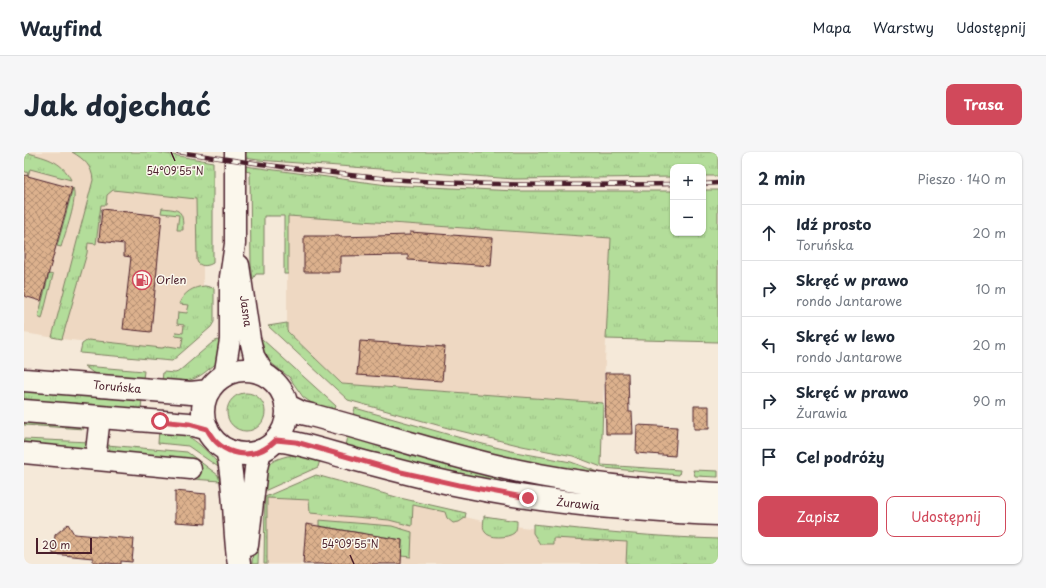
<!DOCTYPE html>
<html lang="pl">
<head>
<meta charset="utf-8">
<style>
	body { margin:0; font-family:"Playpen Sans",sans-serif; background:#f6f6f7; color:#1f2937 }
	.controls { position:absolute; right:12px; top:12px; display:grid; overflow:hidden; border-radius:8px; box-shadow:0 1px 3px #0004 }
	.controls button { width:36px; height:36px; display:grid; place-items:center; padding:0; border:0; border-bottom:1px solid #e0e1e3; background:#fff; color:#1f2937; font:20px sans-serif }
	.scale { position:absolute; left:12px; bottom:10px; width:56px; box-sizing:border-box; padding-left:4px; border:2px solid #4a1f2b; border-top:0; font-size:11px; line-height:14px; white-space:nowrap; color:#4a1f2b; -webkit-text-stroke:3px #fbf7ec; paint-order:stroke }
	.stop { position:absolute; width:12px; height:12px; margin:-9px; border:3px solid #d1495b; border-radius:50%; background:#fff }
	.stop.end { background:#d1495b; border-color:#fff; box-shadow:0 1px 4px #0008 }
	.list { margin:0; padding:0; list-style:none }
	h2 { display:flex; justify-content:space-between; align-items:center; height:52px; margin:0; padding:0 16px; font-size:17px }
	h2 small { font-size:13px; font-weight:400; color:#747a83 }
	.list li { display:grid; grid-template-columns:26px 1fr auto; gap:12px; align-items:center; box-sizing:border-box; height:56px; padding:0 16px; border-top:1px solid #e0e1e3 }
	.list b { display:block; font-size:15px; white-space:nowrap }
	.list p { margin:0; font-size:13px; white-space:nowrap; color:#747a83 }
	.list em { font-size:13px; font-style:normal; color:#747a83 }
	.actions { display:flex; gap:8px; padding:12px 16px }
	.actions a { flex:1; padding:9px 0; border:1px solid #d1495b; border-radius:8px; text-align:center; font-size:14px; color:#d1495b }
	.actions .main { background:#d1495b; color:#fff }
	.icon { flex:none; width:22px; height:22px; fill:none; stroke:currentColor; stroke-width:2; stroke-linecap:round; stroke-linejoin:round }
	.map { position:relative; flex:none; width:694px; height:412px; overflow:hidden; border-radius:8px }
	header { display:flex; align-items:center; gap:24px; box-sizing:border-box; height:56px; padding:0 20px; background:#fff; border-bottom:1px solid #e0e1e3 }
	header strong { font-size:19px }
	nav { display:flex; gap:22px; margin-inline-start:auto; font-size:14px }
	.intro { display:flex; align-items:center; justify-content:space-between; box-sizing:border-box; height:96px; padding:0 24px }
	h1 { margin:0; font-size:28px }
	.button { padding:10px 18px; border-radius:8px; background:#d1495b; color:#fff; font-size:14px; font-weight:700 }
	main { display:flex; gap:24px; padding:0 24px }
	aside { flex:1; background:#fff; border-radius:8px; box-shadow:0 1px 3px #0004 }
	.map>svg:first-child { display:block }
</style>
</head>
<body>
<header>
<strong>Wayfind</strong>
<nav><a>Mapa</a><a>Warstwy</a><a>Udostępnij</a></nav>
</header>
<div class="intro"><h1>Jak dojechać</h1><a class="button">Trasa</a></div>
<main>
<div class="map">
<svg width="694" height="412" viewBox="0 0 694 412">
	<defs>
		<pattern id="grass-tufts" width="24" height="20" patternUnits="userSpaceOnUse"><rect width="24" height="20" fill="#b3dd9a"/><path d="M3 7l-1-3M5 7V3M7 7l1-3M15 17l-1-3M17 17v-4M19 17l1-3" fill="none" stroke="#9bbd85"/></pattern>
		<pattern id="building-cross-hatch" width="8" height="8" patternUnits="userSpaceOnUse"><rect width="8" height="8" fill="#dcb18d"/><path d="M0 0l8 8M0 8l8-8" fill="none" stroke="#b48f73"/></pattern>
	</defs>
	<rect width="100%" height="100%" fill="#f5e9d9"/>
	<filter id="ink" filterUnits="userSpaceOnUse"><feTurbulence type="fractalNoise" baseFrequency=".025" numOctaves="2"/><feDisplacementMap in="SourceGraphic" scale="8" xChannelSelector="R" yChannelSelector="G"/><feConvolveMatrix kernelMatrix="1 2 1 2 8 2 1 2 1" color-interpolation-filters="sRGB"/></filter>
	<g filter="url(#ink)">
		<path fill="#eed8c2" d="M0 0H50L179 28V172L151 200 38 187 0 181Z
			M263 64 587 86 579 251 318 232 263 179Z
			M243 346 389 353 467 371 605 389 603 412H243Z"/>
		<path fill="url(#grass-tufts)" stroke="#7e7e62" d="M0 0C19 5 38 8 47 28L6 17 4 24 3 23 4 21 0 19Z
			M48 0H131L189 10V111C184 114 178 115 174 111L173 109 172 47 89 38 83 43 82 53H77L72 92 64 91 63 101 38 187 28 185 69 28C68 14 60 7 48 0Z
			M221 0H694V24H679V15H649V25L490 27 234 8 221 6Z
			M221 14 363 33 492 39H649V81H679V38H694V190L582 187 587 86 264 64V122H260V64H240V122H232L229 127 227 112 226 20 221 19Z
			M49 36C54 49 41 81 37 95L33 94Z
			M138 56C156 58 159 57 159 78H153L155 63 137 61Z
			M25 122 29 123 18 167 14 165Z
			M181 134 190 136V170L187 175 148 209 56 201 58 192 64 188 138 196 144 194 157 196 159 185 151 184 152 180 159 181 160 173 153 172 154 160 163 161 165 153 155 152C160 140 169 135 181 134Z
			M263 171V179L318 232 579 251 577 313 656 318 655 323 580 316 549 304 498 294 424 276 324 248 244 174Z
			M232 187H238L312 254 310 259 289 252 279 245 265 225 242 207Z
			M194 188H201C200 194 199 201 196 206 194 211 189 214 185 217 169 231 159 230 138 229L139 220 151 221 154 220 189 190Z
			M60 214 120 219 119 227 72 223Z
			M0 238 118 246 117 258 0 249Z
			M203 260a19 19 0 1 1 38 0a19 19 0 1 1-38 0Z
			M331 256 451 290 491 300 547 310 577 321 615 327 533 316 450 298 329 264Z
			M0 269 55 274 60 277 0 273Z
			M135 278C143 280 152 280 160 283 172 286 193 309 200 319L164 294 134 291Z
			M323 284 474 325 476 328 475 330 435 323 321 294Z
			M0 287 65 290 62 296 58 298 0 294Z
			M83 293 163 300 194 323 196 329 168 327 87 300Z
			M272 303 296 308 294 315 238 340 241 316C249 307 260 304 272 303Z
			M669 318 694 319V325L671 324Z
			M292 323 376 346 442 361 441 366 435 370 429 371 423 366 421 360 389 353 388 374 365 368 286 361 285 348 243 346V412H240L241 345Z
			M232 352H236L234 412H228Z
			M460 364 493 369C493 373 493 378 490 381 484 386 465 387 461 380 458 376 460 369 460 364Z
			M295 368 368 374 388 380 387 405 377 404 378 388 295 374Z
			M509 372C571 379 632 385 694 387V412H602L603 390 529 386V392H516L509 381Z"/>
		<path fill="url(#building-cross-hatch)" stroke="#4a1f2b" d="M0 23 48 36 17 149 0 144Z
			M78 57 138 64 127 180 99 177 107 105 100 104V92L75 89Z
			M386 80 469 86 467 114 384 108V103L316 104V120H280V84H315L316 85 386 83Z
			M336 189 421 195 418 229 333 223Z
			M581 221H604L605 260H608L609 282H582Z
			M670 254H685V277H670Z
			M613 273 653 275 651 304 612 301Z
			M151 339 182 342V372L151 370Z
			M44 372 50 382 110 387 108 410 97 409V412H95L69 410V406L29 402 31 383Z
			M282 372 378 388 377 412H279Z"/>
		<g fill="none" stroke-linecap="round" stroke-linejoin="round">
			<g stroke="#4a1f2b" stroke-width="23">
				<path id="street" d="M215 113 226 187 230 204 241 223
					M200 225 206 188V125L211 92V0
					M0 301 167 317
					M71 308 76 265"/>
			</g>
			<g stroke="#4a1f2b" stroke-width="25">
				<path id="secondary" d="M203 298C212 335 209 374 215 412
					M223 393 232 316 236 299"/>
			</g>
			<g stroke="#4a1f2b" stroke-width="25">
				<path id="primary" d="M179 260a42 42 0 1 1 84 0a42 42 0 1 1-84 0Z
					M0 228 167 241 185 239
					M262 253 278 261 287 263C356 281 425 305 495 319 561 333 627 339 694 342
					M0 259 165 272 183 277
					M252 288C278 291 303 300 329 307 364 316 399 326 435 333 520 351 607 358 694 362"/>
			</g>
			<use href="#street" stroke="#fbf7ec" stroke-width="20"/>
			<use href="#secondary" stroke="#fbf7ec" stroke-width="22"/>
			<use href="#primary" stroke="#fbf7ec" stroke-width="22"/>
			<g stroke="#4a1f2b" stroke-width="4.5">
				<path id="rail" d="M154 0C229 11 304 22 380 28 469 34 559 33 649 32
					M679 32 694 31"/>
			</g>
			<use href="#rail" stroke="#fbf7ec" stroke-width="3" stroke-dasharray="9" stroke-linecap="butt"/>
		</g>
	</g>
	<g fill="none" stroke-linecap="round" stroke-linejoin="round" filter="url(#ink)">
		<path stroke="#d1495b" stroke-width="5" d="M136 269 165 272 183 277C197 304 229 311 252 288L272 290 377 320 435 333 504 346"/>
	</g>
	<path fill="none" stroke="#4a1f2b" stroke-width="1.5" d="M147 0 151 9M326 403 330 412"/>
	<defs>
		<g id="fuel-ring" transform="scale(1)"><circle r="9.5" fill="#fbf7ec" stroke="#d1495b" stroke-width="1.5"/><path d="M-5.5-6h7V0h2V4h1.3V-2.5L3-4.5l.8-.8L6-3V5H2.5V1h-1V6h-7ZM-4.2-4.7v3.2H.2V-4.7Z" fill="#d1495b"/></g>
	</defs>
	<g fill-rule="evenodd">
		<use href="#fuel-ring" x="118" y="128"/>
	</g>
	<g text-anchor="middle" stroke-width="3" stroke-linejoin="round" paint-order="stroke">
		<g font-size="11" fill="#4a1f2b" stroke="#fbf7ec" text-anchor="start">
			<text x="132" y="132">Orlen</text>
		</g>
		<g font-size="11" fill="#4a1f2b" stroke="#fbf7ec">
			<text transform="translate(222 159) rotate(82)" y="4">Jasna</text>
			<text transform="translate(93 235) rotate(5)" y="4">Toruńska</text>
			<text transform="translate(554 352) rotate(6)" y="4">Żurawia</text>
		</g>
	</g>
	<g font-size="10" text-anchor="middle" fill="#4a1f2b" stroke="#fbf7ec" stroke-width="3" stroke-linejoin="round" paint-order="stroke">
		<text x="151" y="23">54°09'55"N</text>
		<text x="326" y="396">54°09'55"N</text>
	</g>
</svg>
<div class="controls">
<button>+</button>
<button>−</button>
</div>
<div class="scale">20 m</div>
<div class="stop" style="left:136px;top:269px"></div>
<div class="stop end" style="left:504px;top:346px"></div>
</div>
<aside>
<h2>2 min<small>Pieszo · 140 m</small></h2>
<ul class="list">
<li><svg class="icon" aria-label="ahead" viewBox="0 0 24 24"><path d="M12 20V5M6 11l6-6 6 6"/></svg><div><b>Idź prosto</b><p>Toruńska</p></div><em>20 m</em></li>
<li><svg class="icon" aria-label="right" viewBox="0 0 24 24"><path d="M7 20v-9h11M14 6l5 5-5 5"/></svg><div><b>Skręć w prawo</b><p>rondo Jantarowe</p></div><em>10 m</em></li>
<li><svg class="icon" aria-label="left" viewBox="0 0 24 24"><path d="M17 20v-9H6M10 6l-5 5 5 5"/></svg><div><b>Skręć w lewo</b><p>rondo Jantarowe</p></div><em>20 m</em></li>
<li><svg class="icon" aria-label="right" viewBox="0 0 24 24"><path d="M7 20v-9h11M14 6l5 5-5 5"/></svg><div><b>Skręć w prawo</b><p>Żurawia</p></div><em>90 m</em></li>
<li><svg class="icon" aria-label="arrive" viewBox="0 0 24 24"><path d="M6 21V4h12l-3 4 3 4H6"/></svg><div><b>Cel podróży</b></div></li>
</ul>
<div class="actions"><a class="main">Zapisz</a><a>Udostępnij</a></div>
</aside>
</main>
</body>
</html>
